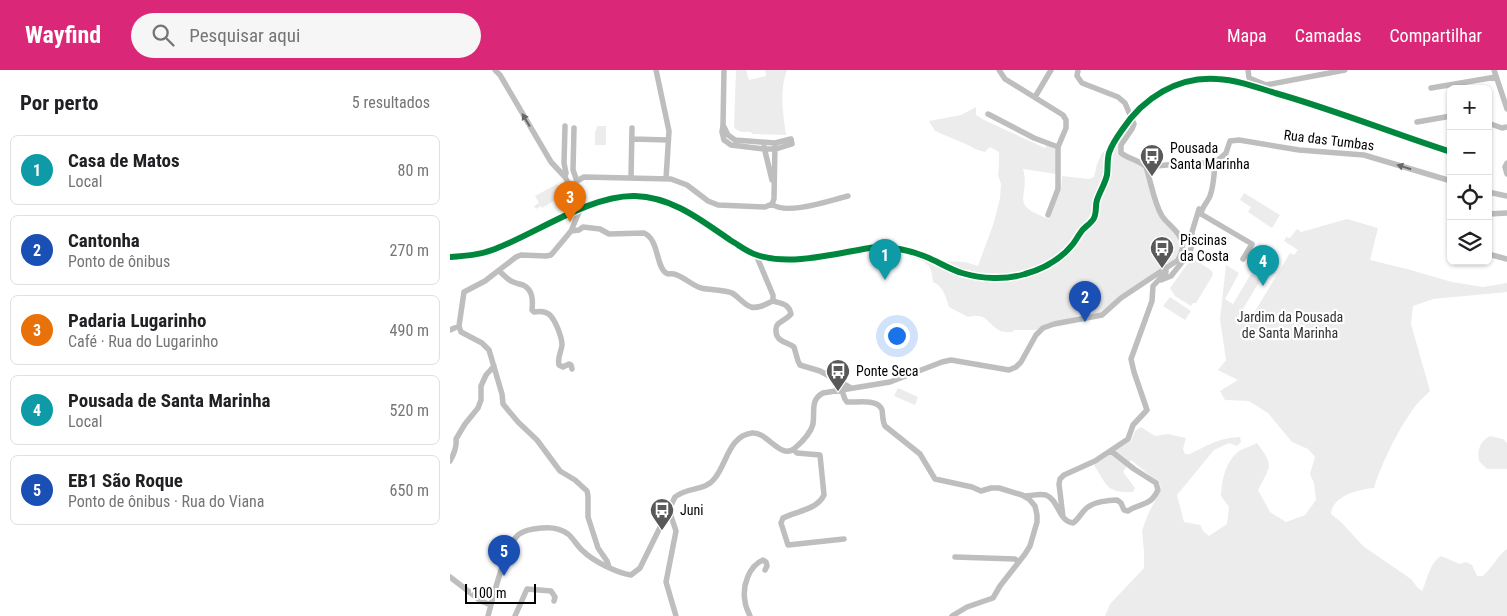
<!DOCTYPE html>
<html lang="pt">
<head>
<meta charset="utf-8">
<style>
	body { margin:0; font-family:"Roboto Condensed",sans-serif; background:#f6f6f6; color:#202124 }
	.controls { position:absolute; right:15px; top:15px; display:grid; overflow:hidden; border-radius:8px; box-shadow:0 1px 4px #0004 }
	.controls button { width:45px; height:45px; display:grid; place-items:center; padding:0; border:0; border-bottom:1px solid #e0e0e0; background:#fff; color:#202124; font:25px sans-serif }
	.scale { position:absolute; left:15px; bottom:12px; width:71px; box-sizing:border-box; padding-left:5px; border:2px solid #000; border-top:0; font-size:14px; line-height:18px; white-space:nowrap; color:#000; -webkit-text-stroke:4px #fff; paint-order:stroke }
	.you { position:absolute; left:446px; top:265px; width:18px; height:18px; margin:-12px; border:4px solid #fff; border-radius:50%; background:#1a73e8; box-shadow:0 0 0 8px #1a73e833 }
	.badge { display:grid; place-items:center; width:32px; height:32px; border-radius:50%; background:#db2777; color:#fff; font-size:16px; font-weight:700 }
	.pin { position:absolute; translate:-50% -41px; filter:drop-shadow(0 1px 2px #0008) }
	.pin::after { content:''; position:absolute; top:26px; width:18px; height:15px; background:inherit; clip-path:polygon(0 0,100% 0,50% 100%) }
	.list { margin:0; padding:0; list-style:none }
	h2 { display:flex; justify-content:space-between; align-items:center; height:65px; margin:0; padding:0 20px; font-size:21px }
	h2 small { font-size:16px; font-weight:400; color:#757577 }
	.list li { display:grid; grid-template-columns:32px 1fr auto; gap:15px; align-items:center; box-sizing:border-box; height:70px; margin:0 10px 10px; padding:0 10px; border:1px solid #e0e0e0; border-radius:8px }
	.list b { display:block; font-size:19px; white-space:nowrap }
	.list p { margin:0; font-size:16px; white-space:nowrap; color:#757577 }
	.list em { font-size:16px; font-style:normal; color:#757577 }
	.icon { flex:none; width:28px; height:28px; fill:none; stroke:currentColor; stroke-width:2; stroke-linecap:round; stroke-linejoin:round }
	.map { position:relative; flex:none; width:1057px; height:546px; overflow:hidden }
	header { display:flex; align-items:center; gap:30px; box-sizing:border-box; height:70px; padding:0 25px; background:#db2777; color:#fff }
	header strong { font-size:24px }
	nav { display:flex; gap:28px; margin-inline-start:auto; font-size:18px }
	.search { width:350px; height:45px; background:#f6f6f6; display:flex; align-items:center; gap:12px; box-sizing:border-box; padding:0 18px; border-radius:28px; color:#757577; font-size:19px }
	main { display:flex }
	aside { flex:1; background:#fff }
	.map>svg:first-child { display:block }
</style>
</head>
<body>
<header>
<strong>Wayfind</strong>
<div class="search"><svg class="icon" aria-label="search" viewBox="0 0 24 24"><circle cx="10" cy="10" r="6"/><path d="M15 15l6 6"/></svg>Pesquisar aqui</div>
<nav><a>Mapa</a><a>Camadas</a><a>Compartilhar</a></nav>
</header>
<main>
<aside>
<h2>Por perto<small>5 resultados</small></h2>
<ul class="list">
<li><span class="badge" style="background:#0f9aa8">1</span><div><b>Casa de Matos</b><p>Local</p></div><em>80 m</em></li>
<li><span class="badge" style="background:#1a4fb4">2</span><div><b>Cantonha</b><p>Ponto de ônibus</p></div><em>270 m</em></li>
<li><span class="badge" style="background:#e8710a">3</span><div><b>Padaria Lugarinho</b><p>Café · Rua do Lugarinho</p></div><em>490 m</em></li>
<li><span class="badge" style="background:#0f9aa8">4</span><div><b>Pousada de Santa Marinha</b><p>Local</p></div><em>520 m</em></li>
<li><span class="badge" style="background:#1a4fb4">5</span><div><b>EB1 São Roque</b><p>Ponto de ônibus · Rua do Viana</p></div><em>650 m</em></li>
</ul>
</aside>
<div class="map">
<svg width="1057" height="546" viewBox="0 0 1057 546">
	<rect width="100%" height="100%" fill="#fff"/>
	<path fill="#ececec" d="M286 0H296L299 10 316 6 315 0H337C329 21 333 43 336 65L302 64 301 62C295 62 288 63 284 57Z
		M526 37V45L534 50 595 78 597 75 606 80V104L573 99C581 128 557 134 599 149L611 119 612 106 639 109 644 107 647 94 652 83 660 76 674 54 680 56C674 67 667 73 670 85 677 90 688 91 693 98 701 108 704 134 710 147 720 165 735 161 728 186L649 243 636 246 632 244 628 245 626 247 596 254 586 260H564L562 262C559 262 553 262 550 261 537 254 537 242 518 247L499 237C496 227 493 216 483 212 482 193 476 192 459 186L461 182 494 191 515 192 528 196 543 155 550 129 551 114 548 105 549 94V82L540 77 535 82 525 79 518 75 485 61 479 51 511 45Z
		M147 56H156V75H145V61H146Z
		M107 114 114 125 92 138 91 136 86 139 84 136 89 133 85 126Z
		M794 123 830 145 822 158 798 142 801 137 790 130Z
		M897 149 928 158 920 190 957 199 1002 212 1033 217 1057 213V222L983 229 963 236 961 254 980 321C975 326 968 332 964 338 949 358 931 394 924 418 909 419 882 426 881 444L891 452 913 476 961 509 967 517 972 521C978 508 979 494 991 486L1010 494 1016 492 1022 495 1027 506H1033C1043 497 1046 487 1057 479V546H655L660 534 694 498V482L692 461 698 444 711 420 710 414 681 390 673 402 685 418 683 422C657 423 657 416 644 395L667 376 681 371 685 361 691 357 705 366 718 364 736 368 733 379 735 384H740C756 376 771 367 790 367L791 372 787 376 779 373 764 380 727 425 734 452 750 455 754 462 759 466 777 454 779 437 771 426C772 410 775 392 789 381 794 378 802 376 807 373 824 396 821 395 808 420L820 442 836 452 855 445 866 430 864 413 860 404 865 387 858 379 842 372 818 343 799 331 775 330 770 321 788 310 768 300 776 290 770 249 776 195 789 203 775 229 783 234 801 204 811 209 788 247 798 253 840 183 844 185 848 180 834 171 836 167 840 168 847 159 851 162Z
		M741 189 746 190 762 201 763 205 746 233H743L741 236 725 226 720 218Z
		M720 227 741 241 735 250 713 236Z
		M448 318 468 327 465 335 444 326Z
		M1040 366 1053 369 1057 373V399H1037L1029 391C1027 379 1030 372 1040 366Z"/>
	<g fill="none" stroke-linecap="round" stroke-linejoin="round">
		<path stroke="#bebebe" stroke-width="5.5" d="M45 0 50 5 101 92 115 107 126 127 130 140 121 161 101 185 96 186 71 185 66 187 35 211 14 222 9 256 11 262 32 273 39 280 52 324 53 334 68 352 87 370 110 401 125 410 137 421 138 426V447L148 478 157 491 159 497
			M206 0 219 61 216 109
			M274 0 273 55 272 62 274 70 281 75 314 79H326L342 74 341 69 325 73
			M549 0 555 9 613 45 616 50V58L608 77V119L598 145
			M798 0 799 8 816 15 895 0
			M1044 0 1057 39
			M981 18 1046 7
			M585 27 601 0
			M538 44 584 68 608 77
			M967 52 1001 46
			M1038 53 1052 58 1057 57
			M124 58 123 100 127 111
			M182 69 218 70
			M314 77 322 110
			M765 93 776 83 780 71 789 70 849 80 914 85 1001 111
			M765 93C764 104 764 115 760 126 757 133 752 137 751 144L802 174 793 189
			M1057 93 1055 97 1057 104
			M696 97 737 93H765
			M115 107 116 103 114 93 115 56
			M181 108 182 58
			M121 118 127 111 134 107 221 109 237 115 258 131 268 135 315 137 322 134 324 129 325 73 285 70 278 65 273 55
			M1038 122 1057 126
			M322 134C336 146 381 130 398 126
			M1038 144 1057 143
			M121 161 129 160 133 157 150 159 159 164 194 163C209 169 206 197 216 203 220 205 219 203 224 204 233 206 241 215 251 218 260 220 275 220 282 223 289 227 293 234 301 237 309 239 316 234 323 231
			M1038 184 1057 189
			M306 185 323 225V231
			M49 201C53 204 57 209 61 211 65 213 69 214 73 215 83 220 83 230 82 240L84 242C99 239 103 247 108 259 110 264 112 270 112 275 111 283 107 288 109 295L113 297 119 294 121 295 122 299
			M711 210 721 206 740 182 742 174V162L749 139
			M323 231C333 234 339 234 341 244 337 249 331 251 328 254 325 257 326 259 326 262 327 272 337 272 344 277L348 291 350 295 370 301 401 318
			M0 260 9 256
			M381 307C385 311 390 315 392 320 394 325 393 328 397 332 406 333 428 328 432 340 433 345 432 350 435 356L470 384 485 409 522 417 531 421 541 418H549L572 425 579 429 585 436 587 445V452L580 476 575 484 550 516 543 528 517 537 502 546
			M344 380 347 383 370 385 374 425C367 440 346 441 333 448L331 453 338 475 394 469
			M0 391C4 384 7 377 6 369L15 354 28 338 31 330V316L36 305 44 296
			M575 426C582 426 589 423 596 425 609 430 608 451 623 453 629 449 632 441 638 437 645 432 658 430 667 430L671 433 674 440 678 441C691 432 700 437 708 420L706 413 684 399 661 381
			M219 440 226 461 216 512 226 546
			M613 447 609 414 610 409 614 405 645 391 678 369 683 355 697 340 684 302 681 289 702 231 703 216 716 202V199
			M505 487 565 489 569 492
			M0 507 31 531 41 535
			M38 546C43 528 55 478 67 466 73 460 83 459 92 458 101 457 110 458 118 464 124 469 127 476 133 481 143 491 167 503 181 505L190 498 225 427C238 416 255 422 265 408 277 393 279 366 302 363 317 361 331 391 345 378 352 372 361 362 363 354 365 341 360 330 373 323L440 312 492 292 501 290 559 300 566 297 571 292 586 265 593 258 604 254 652 245 671 228 728 190C731 184 734 178 732 171 729 161 718 155 712 146 704 133 701 112 696 97 689 90 679 89 671 83V75L682 59 684 54 675 33 668 27 632 13 627 6 628 0
			M65 546 77 519 101 521 105 527 104 531
			M300 546C298 541 295 536 295 531 292 516 299 496 313 490L316 492 317 496 315 500"/>
		<g stroke="#fff" stroke-width="9">
			<path id="cycleway" d="M0 187C15 186 30 185 45 179 87 163 140 125 185 126 222 127 251 150 280 170 289 175 297 182 307 185 342 197 390 182 426 177 442 177 459 180 474 186 487 191 499 199 512 203 532 209 556 210 575 204 593 199 611 189 623 174 626 170 628 166 631 162 634 157 641 154 644 148 647 142 645 136 647 130 650 121 655 114 657 105 658 98 657 90 659 83 662 74 667 67 672 60 693 28 728 6 767 9 787 10 806 17 825 23 885 40 942 63 1001 82"/>
		</g>
		<use href="#cycleway" stroke="#00873e" stroke-width="6"/>
	</g>
	<defs><path id="oneway-solid" d="M-6-.8H1V-3.2L6.5 0L1 3.2V.8H-6Z" transform="scale(1.25)"/></defs>
	<g fill="#686868">
		<use href="#oneway-solid" transform="translate(76 50) rotate(-121)"/>
		<use href="#oneway-solid" transform="translate(954 97) rotate(-162)"/>
	</g>
	<defs>
		<g id="bus-pin" transform="scale(1.25)"><path d="M0 17L-7.5 6A9.5 9.5 0 1 1 7.5 6Z" fill="#595959" stroke="#fff"/><path d="M-5-6H5V4H4V6H2V4H-2V6H-4V4H-5ZM-3.5-4V0h7V-4ZM-3.5 1.2v1.5H-2V1.2ZM2 1.2v1.5H3.5V1.2Z" fill="#fff"/></g>
	</defs>
	<g fill-rule="evenodd">
		<use href="#bus-pin" x="702" y="86"/>
		<use href="#bus-pin" x="712" y="178"/>
		<use href="#bus-pin" x="388" y="301"/>
		<use href="#bus-pin" x="212" y="440"/>
	</g>
	<g text-anchor="middle" stroke-width="4.5" stroke-linejoin="round" paint-order="stroke">
		<g font-size="14" fill="#000" stroke="#fff">
			<text transform="translate(879 70) rotate(7)" y="5">Rua das Tumbas</text>
		</g>
		<g font-size="14" fill="#000" stroke="#fff" text-anchor="start">
			<text x="720" y="83">Pousada<tspan x="720" dy="16">Santa Marinha</tspan></text>
			<text x="730" y="175">Piscinas<tspan x="730" dy="16">da Costa</tspan></text>
			<text x="406" y="306">Ponte Seca</text>
			<text x="230" y="445">Juni</text>
		</g>
		<g font-size="14" fill="#333" stroke="#fff">
			<text x="840" y="252">Jardim da Pousada<tspan x="840" dy="16">de Santa Marinha</tspan></text>
		</g>
	</g>
</svg>
<div class="controls">
<button>+</button>
<button>−</button>
<button><svg class="icon" aria-label="locate" viewBox="0 0 24 24"><circle cx="12" cy="12" r="6"/><path d="M12 2v4M12 18v4M2 12h4M18 12h4"/></svg></button>
<button><svg class="icon" aria-label="layers" viewBox="0 0 24 24"><path d="M12 4l9 5-9 5-9-5zM3 14l9 5 9-5"/></svg></button>
</div>
<div class="scale">100 m</div>
<div class="you"></div>
<div class="pin badge" style="left:435px;top:210px;background:#0f9aa8">1</div>
<div class="pin badge" style="left:635px;top:252px;background:#1a4fb4">2</div>
<div class="pin badge" style="left:120px;top:152px;background:#e8710a">3</div>
<div class="pin badge" style="left:813px;top:216px;background:#0f9aa8">4</div>
<div class="pin badge" style="left:54px;top:506px;background:#1a4fb4">5</div>
</div>
</main>
</body>
</html>
